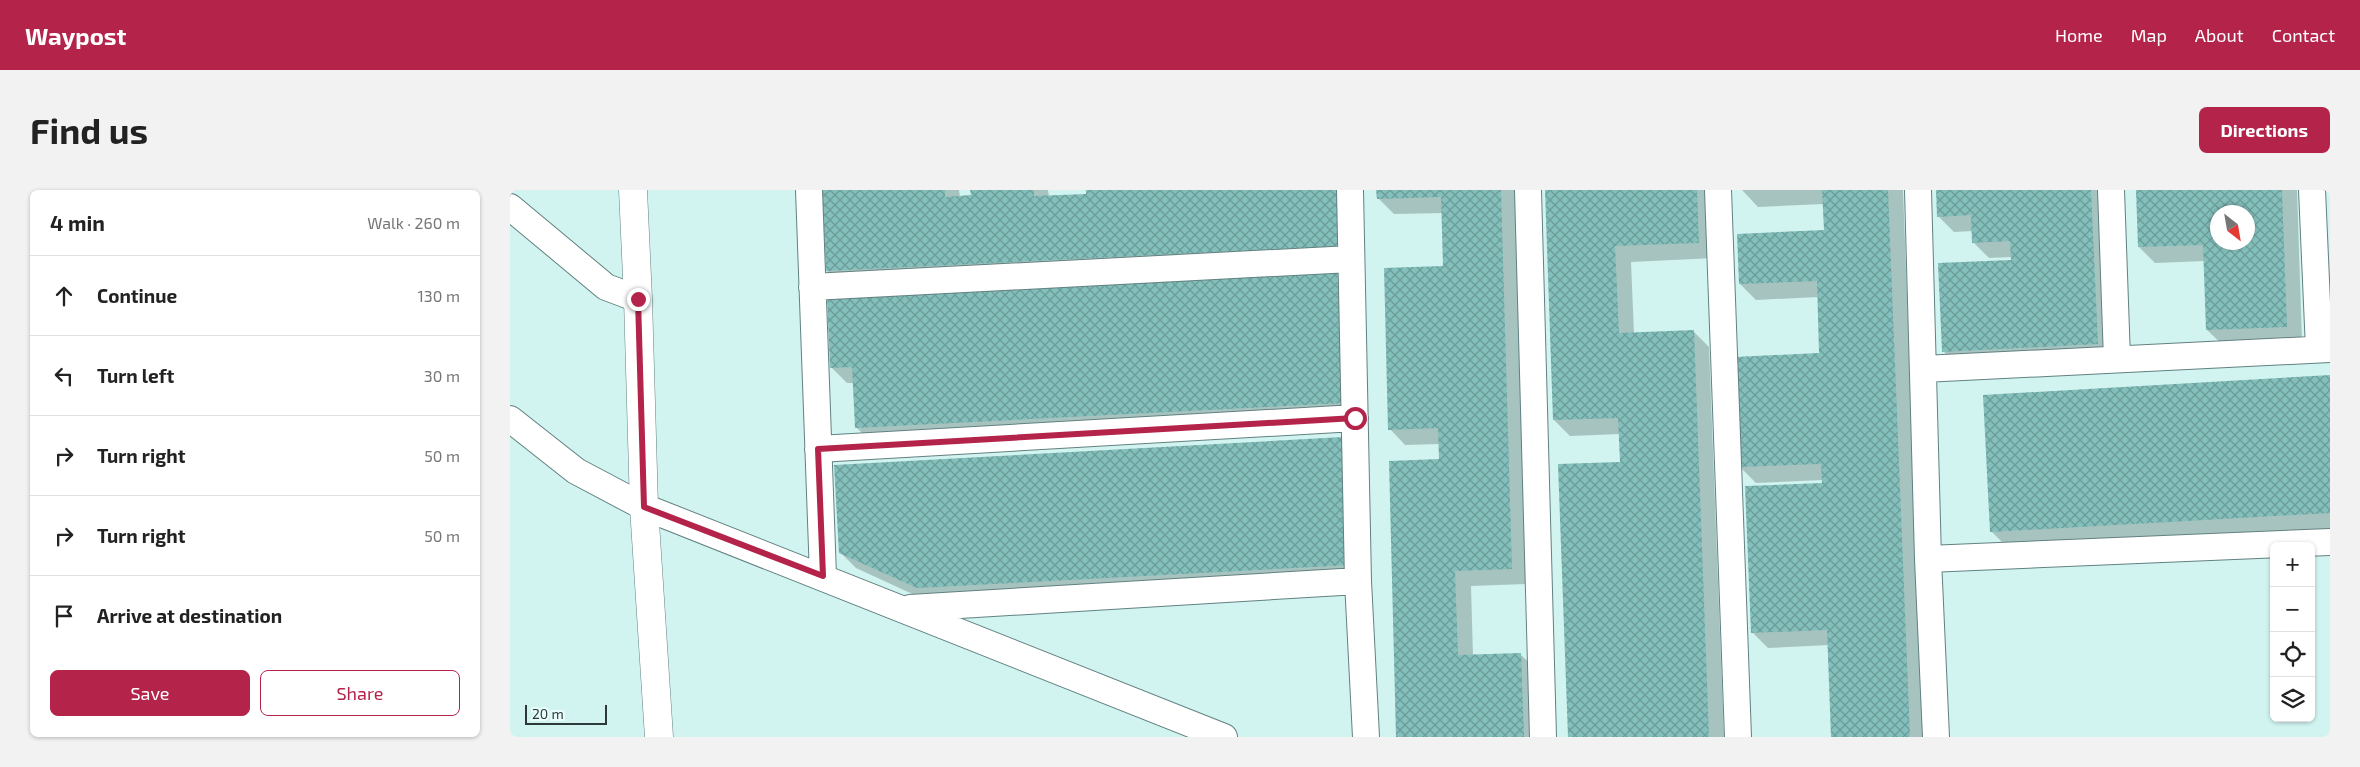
<!DOCTYPE html>
<html lang="en">
<head>
<meta charset="utf-8">
<style>
	body { margin:0; font-family:"Exo 2",sans-serif; background:#f2f2f2; color:#222 }
	.controls { position:absolute; right:15px; bottom:15px; display:grid; overflow:hidden; border-radius:8px; box-shadow:0 1px 4px #0004 }
	.controls button { width:45px; height:45px; display:grid; place-items:center; padding:0; border:0; border-bottom:1px solid #e0e0e0; background:#fff; color:#222; font:25px sans-serif }
	.compass { position:absolute; left:1700px; top:15px; width:45px; height:45px; border-radius:50%; background:#fff; box-shadow:0 1px 4px #0004; rotate:149deg }
	.scale { position:absolute; left:15px; bottom:12px; width:82px; box-sizing:border-box; padding-left:5px; border:2px solid #2b3938; border-top:0; font-size:14px; line-height:18px; white-space:nowrap; color:#2b3938; -webkit-text-stroke:4px #e9fefc; paint-order:stroke }
	.stop { position:absolute; width:15px; height:15px; margin:-11px; border:4px solid #b4234a; border-radius:50%; background:#fff }
	.stop.end { background:#b4234a; border-color:#fff; box-shadow:0 1px 5px #0008 }
	.list { margin:0; padding:0; list-style:none }
	h2 { display:flex; justify-content:space-between; align-items:center; height:65px; margin:0; padding:0 20px; font-size:21px }
	h2 small { font-size:16px; font-weight:400; color:#767676 }
	.list li { display:grid; grid-template-columns:32px 1fr auto; gap:15px; align-items:center; box-sizing:border-box; height:80px; padding:0 20px; border-top:1px solid #e0e0e0 }
	.list b { display:block; font-size:19px; white-space:nowrap }
	.list em { font-size:16px; font-style:normal; color:#767676 }
	.actions { display:flex; gap:10px; padding:15px 20px }
	.actions a { flex:1; padding:11px 0; border:1px solid #b4234a; border-radius:8px; text-align:center; font-size:18px; color:#b4234a }
	.actions .main { background:#b4234a; color:#fff }
	.icon { flex:none; width:28px; height:28px; fill:none; stroke:currentColor; stroke-width:2; stroke-linecap:round; stroke-linejoin:round }
	.map { position:relative; flex:none; width:1820px; height:547px; overflow:hidden; border-radius:8px }
	header { display:flex; align-items:center; gap:30px; box-sizing:border-box; height:70px; padding:0 25px; background:#b4234a; color:#fff }
	header strong { font-size:24px }
	nav { display:flex; gap:28px; margin-inline-start:auto; font-size:18px }
	.intro { display:flex; align-items:center; justify-content:space-between; box-sizing:border-box; height:120px; padding:0 30px }
	h1 { margin:0; font-size:35px }
	.button { padding:12px 22px; border-radius:8px; background:#b4234a; color:#fff; font-size:18px; font-weight:700 }
	main { display:flex; gap:30px; padding:0 30px }
	aside { flex:1; background:#fff; border-radius:8px; box-shadow:0 1px 4px #0004 }
	.map>svg:first-child { display:block }
</style>
</head>
<body>
<header>
<strong>Waypost</strong>
<nav><a>Home</a><a>Map</a><a>About</a><a>Contact</a></nav>
</header>
<div class="intro"><h1>Find us</h1><a class="button">Directions</a></div>
<main>
<aside>
<h2>4 min<small>Walk · 260 m</small></h2>
<ul class="list">
<li><svg class="icon" aria-label="ahead" viewBox="0 0 24 24"><path d="M12 20V5M6 11l6-6 6 6"/></svg><div><b>Continue</b></div><em>130 m</em></li>
<li><svg class="icon" aria-label="left" viewBox="0 0 24 24"><path d="M17 20v-9H6M10 6l-5 5 5 5"/></svg><div><b>Turn left</b></div><em>30 m</em></li>
<li><svg class="icon" aria-label="right" viewBox="0 0 24 24"><path d="M7 20v-9h11M14 6l5 5-5 5"/></svg><div><b>Turn right</b></div><em>50 m</em></li>
<li><svg class="icon" aria-label="right" viewBox="0 0 24 24"><path d="M7 20v-9h11M14 6l5 5-5 5"/></svg><div><b>Turn right</b></div><em>50 m</em></li>
<li><svg class="icon" aria-label="arrive" viewBox="0 0 24 24"><path d="M6 21V4h12l-3 4 3 4H6"/></svg><div><b>Arrive at destination</b></div></li>
</ul>
<div class="actions"><a class="main">Save</a><a>Share</a></div>
</aside>
<div class="map">
<svg width="1820" height="547" viewBox="0 0 1820 547">
	<defs>
		<pattern id="building-cross-hatch" width="8" height="8" patternUnits="userSpaceOnUse" patternTransform="scale(1.25)"><rect width="8" height="8" fill="#83bfbb"/><path d="M0 0l8 8M0 8l8-8" fill="none" stroke="#6b9c99"/></pattern>
	</defs>
	<rect width="100%" height="100%" fill="#d1f4f1"/>
	<path fill="#0003" fill-rule="evenodd" d="M314 0H449L450 7H462V0H538L539 7 578 5 577 0H842L845 71 333 96 317 81Z
		M868 0H1006L1017 394 961 396 963 466 1011 465 1027 480 1028 547H887L931 270 930 254 895 255 880 239 935 77 933 23 884 24 868 8Z
		M1036 0H1202L1205 68 1121 72 1124 144 1183 141 1199 157 1214 547H1059L1111 273 1110 244 1060 246 1044 230Z
		M1232 0H1393L1414 547H1323L1319 455 1258 458 1242 442 1313 294V290L1246 293 1230 277 1311 164 1308 107 1246 110 1230 94 1315 41 1314 14 1248 17Z
		M1427 0H1596L1603 170 1449 177 1433 161 1502 71V67L1479 68 1463 52V41L1444 42 1428 26Z
		M1627 0H1787L1792 152 1713 155 1697 140 1695 71 1645 73 1629 57ZM1708 22H1738V52H1708Z
		M827 81 842 97 849 228 362 253 346 237 344 193H337L321 177Z
		M1820 186V339L1497 357 1481 341Z
		M849 264 855 390 424 414 346 378 330 362Z"/>
	<path fill="url(#building-cross-hatch)" fill-rule="evenodd" d="M312 0H435V7L461 5 460 0H524V6L576 4V0H827L830 56 316 81Z
		M866 0H991L1002 379 945 381 948 465 1011 463 1014 547H886L879 271 929 269 928 238 878 240 874 78 933 76 931 7 867 9Z
		M1035 0H1187L1189 53 1105 56 1109 143 1184 140 1199 547H1058L1048 274 1110 272 1108 228 1043 230Z
		M1312 0H1378L1400 547H1321L1317 440 1241 443 1235 296 1312 293 1311 274 1229 277 1225 167 1309 163 1307 91 1229 94 1227 44 1314 40Z
		M1426 0H1581L1588 154 1432 162 1428 73 1501 70 1500 51 1462 53 1461 25 1427 27Z
		M1626 0H1772L1777 137 1696 140 1693 55 1628 57ZM1708 22H1738V52H1708Z
		M827 80 834 213 345 238 342 177 320 178 317 106Z
		M1820 185V323L1480 342 1473 205Z
		M833 247 840 375 407 398 329 363 324 275Z"/>
	<g fill="none" stroke-linecap="round" stroke-linejoin="round">
		<g stroke="#628180" stroke-width="28">
			<path id="minor" d="M299 0 313 386
				M840 0 848 391 856 547
				M1018 0 1033 547
				M1208 0 1228 547
				M1408 0 1418 369 1426 547
				M1601 0 1607 169
				M1802 0 1809 159
				M0 17 96 97 128 109
				M302 97 841 69
				M1413 179 1820 159
				M0 229 66 281 134 317 714 547
				M308 259 845 228
				M1418 369 1820 352
				M400 418 848 391"/>
		</g>
		<g stroke="#628180" stroke-width="29">
			<path id="tertiary" d="M123 0 128 109 134 317 149 547"/>
		</g>
		<use href="#minor" stroke="#fff" stroke-width="26"/>
		<use href="#tertiary" stroke="#fff" stroke-width="28"/>
	</g>
	<g fill="none" stroke-linecap="round" stroke-linejoin="round">
		<path stroke="#b4234a" stroke-width="6" d="M128 109 134 317 313 386 308 259 845 228"/>
	</g>
</svg>
<div class="controls">
<button>+</button>
<button>−</button>
<button><svg class="icon" aria-label="locate" viewBox="0 0 24 24"><circle cx="12" cy="12" r="6"/><path d="M12 2v4M12 18v4M2 12h4M18 12h4"/></svg></button>
<button><svg class="icon" aria-label="layers" viewBox="0 0 24 24"><path d="M12 4l9 5-9 5-9-5zM3 14l9 5 9-5"/></svg></button>
</div>
<svg class="compass" viewBox="-18 -18 36 36"><path d="M0-13l5 13h-10z" fill="#e53935"/><path d="M0 13l5-13h-10z" fill="#767676"/></svg>
<div class="scale">20 m</div>
<div class="stop" style="left:845px;top:228px"></div>
<div class="stop end" style="left:128px;top:109px"></div>
</div>
</main>
</body>
</html>
